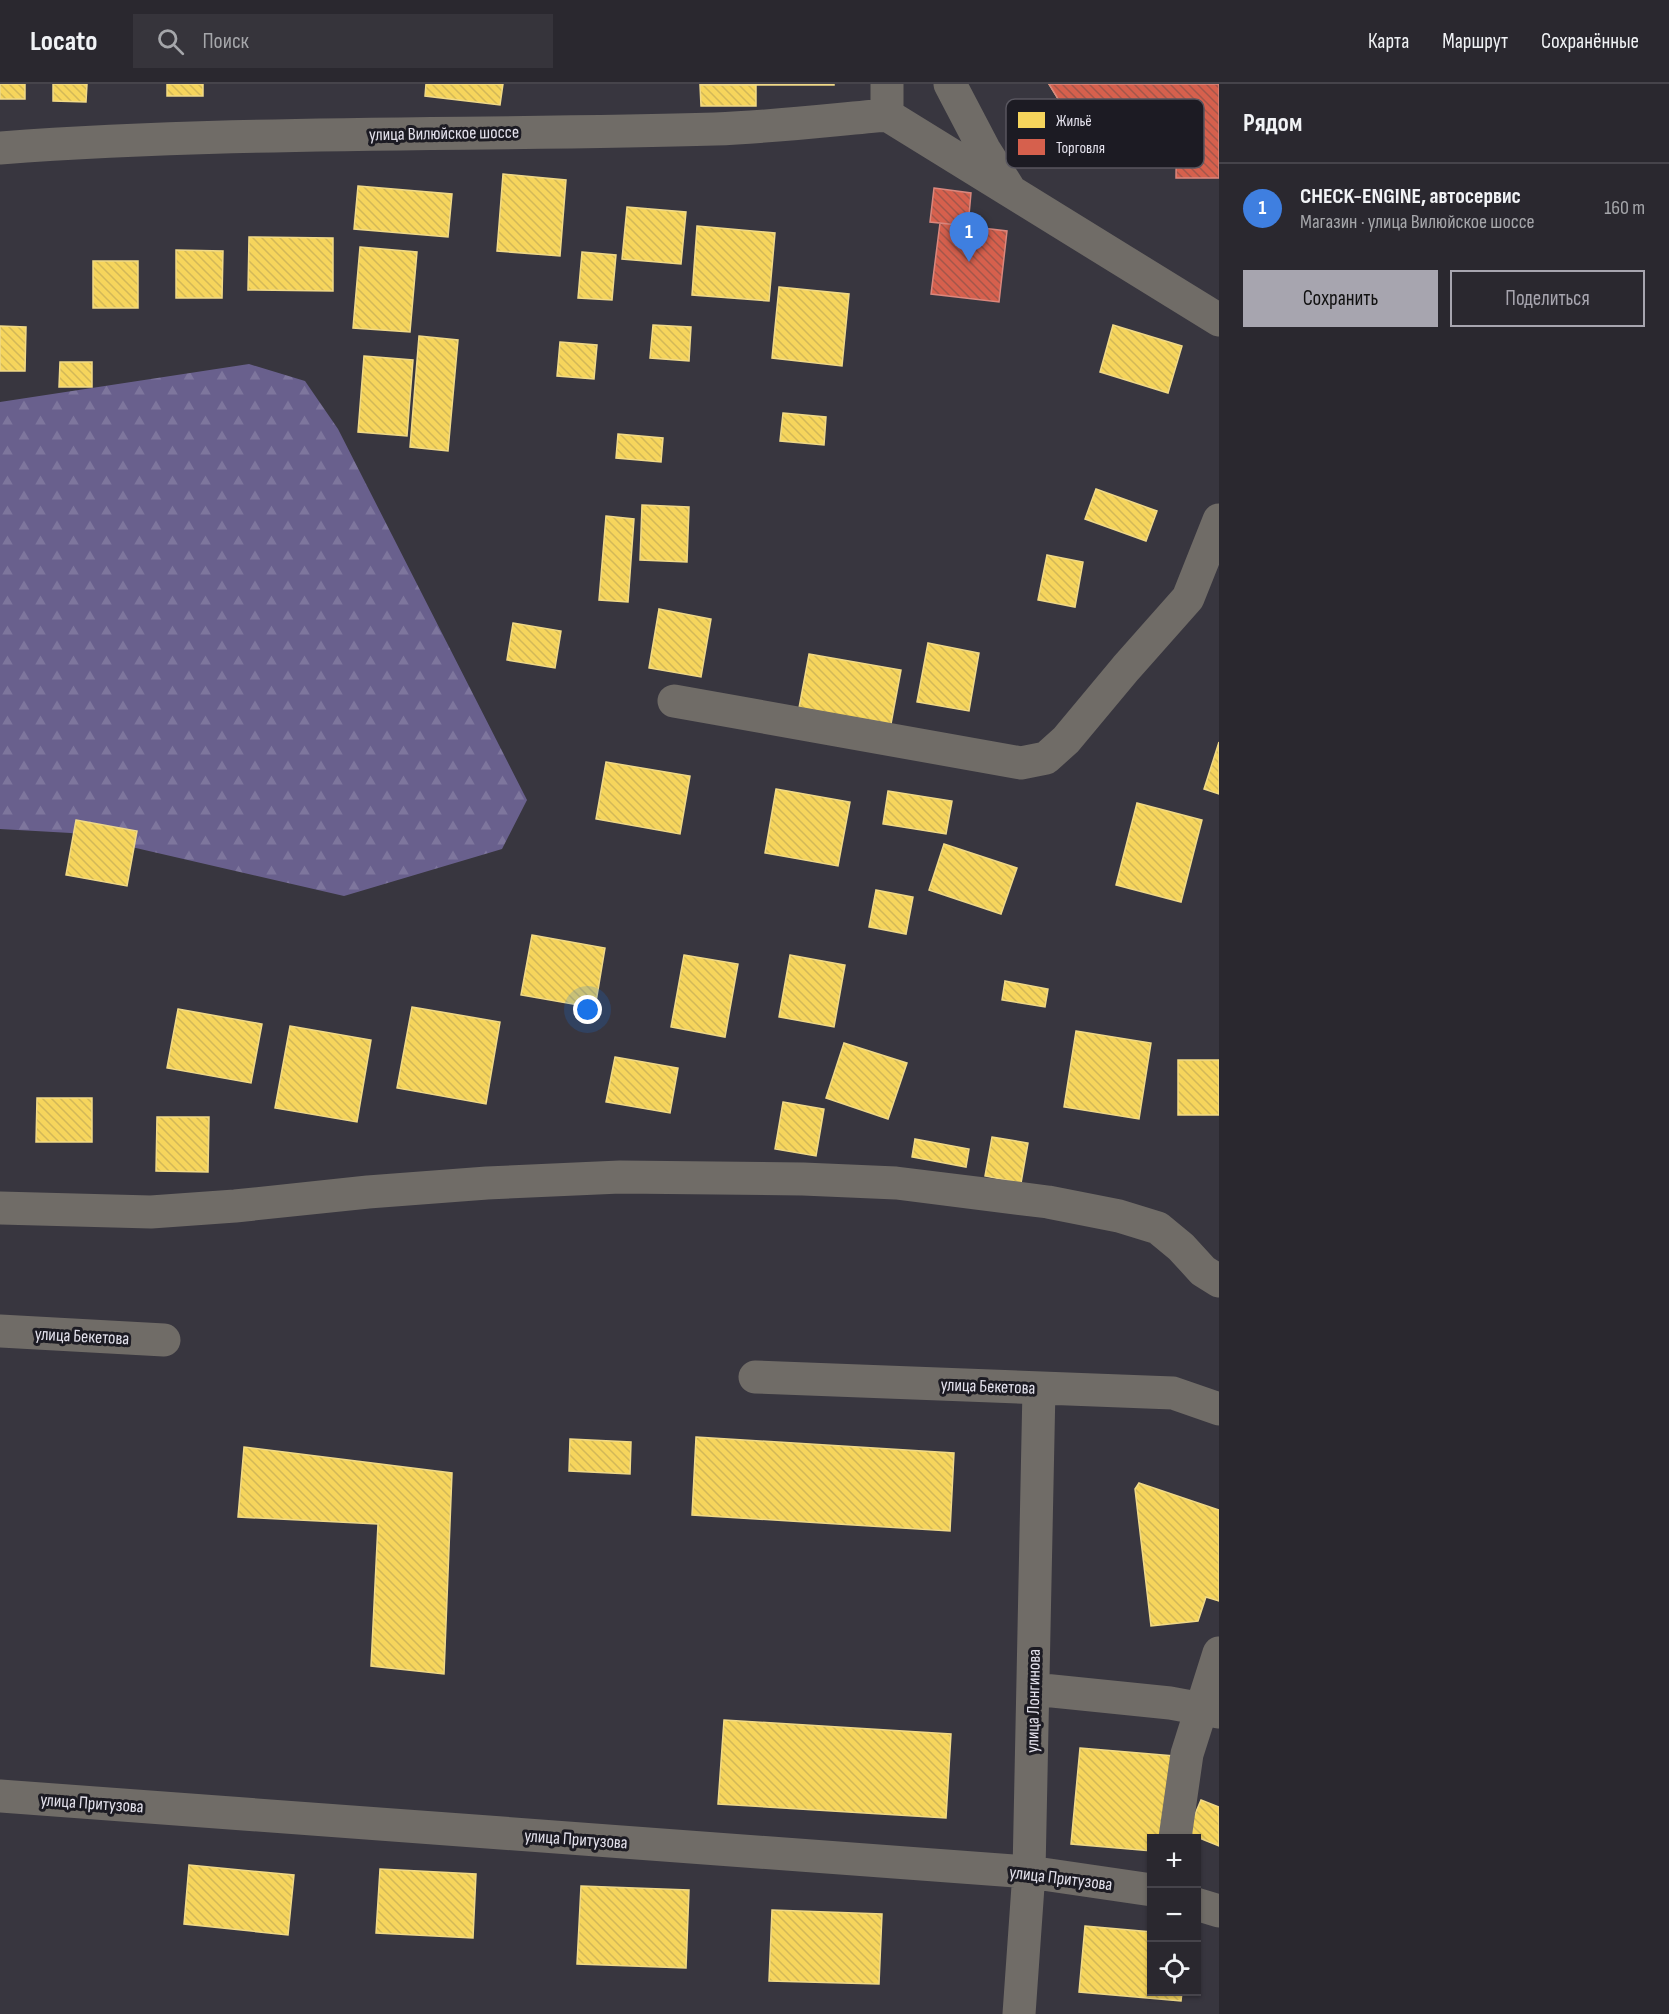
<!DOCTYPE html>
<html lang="ru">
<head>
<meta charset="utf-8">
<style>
	body { margin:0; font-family:"Sofia Sans Condensed",sans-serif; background:#36343b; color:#f1f3f6 }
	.controls { position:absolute; right:18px; bottom:18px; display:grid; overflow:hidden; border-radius:0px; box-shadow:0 2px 4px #0004 }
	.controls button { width:54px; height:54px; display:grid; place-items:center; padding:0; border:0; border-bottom:2px solid #46444b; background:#2a282f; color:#f1f3f6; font:30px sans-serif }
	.you { position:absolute; left:588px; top:926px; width:21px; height:21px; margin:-15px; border:4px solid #fff; border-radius:50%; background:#1a73e8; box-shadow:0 0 0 9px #1a73e833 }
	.badge { display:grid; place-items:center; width:39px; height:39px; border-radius:50%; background:#a7a5af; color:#fff; font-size:20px; font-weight:700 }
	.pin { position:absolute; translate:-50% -50px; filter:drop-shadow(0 2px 3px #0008) }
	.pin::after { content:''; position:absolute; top:32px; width:21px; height:18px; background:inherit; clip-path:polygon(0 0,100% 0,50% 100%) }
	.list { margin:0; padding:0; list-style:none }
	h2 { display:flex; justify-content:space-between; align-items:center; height:78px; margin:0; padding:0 24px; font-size:26px }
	h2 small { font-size:20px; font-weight:400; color:#a5a6aa }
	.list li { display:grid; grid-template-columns:39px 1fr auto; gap:18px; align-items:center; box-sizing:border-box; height:90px; padding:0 24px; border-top:2px solid #46444b }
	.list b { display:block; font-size:22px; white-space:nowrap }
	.list p { margin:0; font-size:20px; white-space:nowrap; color:#a5a6aa }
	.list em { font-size:20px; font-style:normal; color:#a5a6aa }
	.actions { display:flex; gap:12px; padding:18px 24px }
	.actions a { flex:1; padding:14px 0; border:2px solid #a7a5af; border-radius:0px; text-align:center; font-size:21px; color:#a7a5af }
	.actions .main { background:#a7a5af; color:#111 }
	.icon { flex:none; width:33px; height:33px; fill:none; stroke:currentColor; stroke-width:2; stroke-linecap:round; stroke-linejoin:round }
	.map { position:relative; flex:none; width:1219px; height:1930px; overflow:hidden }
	header { display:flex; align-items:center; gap:36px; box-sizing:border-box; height:84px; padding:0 30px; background:#2a282f; border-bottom:2px solid #46444b }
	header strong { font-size:28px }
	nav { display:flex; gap:33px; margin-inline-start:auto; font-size:21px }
	.search { width:420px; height:54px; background:#36343b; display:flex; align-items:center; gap:15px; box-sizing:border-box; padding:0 21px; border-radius:0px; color:#a5a6aa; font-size:22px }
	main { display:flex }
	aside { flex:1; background:#2a282f }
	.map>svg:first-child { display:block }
</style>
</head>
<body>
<header>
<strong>Locato</strong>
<div class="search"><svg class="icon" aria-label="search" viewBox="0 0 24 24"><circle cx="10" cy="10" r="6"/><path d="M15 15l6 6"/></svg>Поиск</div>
<nav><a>Карта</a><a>Маршрут</a><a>Сохранённые</a></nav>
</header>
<main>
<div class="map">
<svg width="1219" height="1930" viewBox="0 0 1219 1930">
	<defs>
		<pattern id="forest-firs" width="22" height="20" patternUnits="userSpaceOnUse" patternTransform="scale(1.5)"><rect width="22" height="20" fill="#69608d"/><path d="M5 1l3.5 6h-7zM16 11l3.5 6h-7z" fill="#7e769d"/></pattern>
		<pattern id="homes-back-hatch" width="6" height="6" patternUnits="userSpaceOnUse" patternTransform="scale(1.5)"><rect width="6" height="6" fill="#f6d55c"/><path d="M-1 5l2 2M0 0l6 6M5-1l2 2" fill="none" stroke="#d2b858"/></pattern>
		<pattern id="shops-back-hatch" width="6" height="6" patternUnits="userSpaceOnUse" patternTransform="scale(1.5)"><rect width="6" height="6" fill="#d6604d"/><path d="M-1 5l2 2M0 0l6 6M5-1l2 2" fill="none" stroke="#a3564b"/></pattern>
	</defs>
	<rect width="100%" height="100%" fill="#38363f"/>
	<path fill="url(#forest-firs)" d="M249 280 305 297 338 345 527 716 502 765 344 812 71 749 0 745V318Z"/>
	<path fill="url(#homes-back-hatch)" stroke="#f0d987" stroke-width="1.5" d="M0 0H25V15H0Z
		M53 0H87L86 18 53 17Z
		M167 0H203V12H167Z
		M426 0H503L500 21 425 12Z
		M700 0H834V1H700Z
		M1049 0H1111L1081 52Z
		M700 1H756V22H701Z
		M503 90 566 96 560 172 497 167Z
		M358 102 452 110 448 153 354 145Z
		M627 123 686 128 681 180 622 175Z
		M697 142 775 149 769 217 692 211Z
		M249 153 333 154V207L248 206Z
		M360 163 417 168 410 248 353 244Z
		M176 166 223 167 222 214H176Z
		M582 168 616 171 612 216 578 214Z
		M93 177H138V224H93Z
		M779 203 849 210 842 282 772 274Z
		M653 241 691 243 689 277 650 274Z
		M1113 241 1182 262 1168 309 1100 288Z
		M0 242 26 243 25 287H0Z
		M419 252 458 256 448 367 410 363Z
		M560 258 597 261 594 295 557 292Z
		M364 272 413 276 407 352 358 348Z
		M60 278H92V303H59Z
		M783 329 826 333 824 361 780 357Z
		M618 350 663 354 661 378 616 374Z
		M1096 405 1157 427 1146 457 1085 435Z
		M642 421 689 423 687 478 640 476Z
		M606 432 634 435 628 518 599 516Z
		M1047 471 1083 478 1075 523 1038 516Z
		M659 525 711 535 701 593 649 584Z
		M513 539 561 547 555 584 507 576Z
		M928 559 979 569 969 627 917 618Z
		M809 570 901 586 891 640 799 624Z
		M1219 658V710L1204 705Z
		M606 678 690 692 680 750 596 735Z
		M776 705 850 718 838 782 765 769Z
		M888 707 952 717 946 750 883 740Z
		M1137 719 1202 736 1181 818 1116 801Z
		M76 736 137 747 127 802 66 791Z
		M944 760 1017 784 1001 830 929 806Z
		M876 806 913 813 906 850 869 843Z
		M532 851 605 864 595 924 521 911Z
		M684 871 738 880 725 953 671 943Z
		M790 871 845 881 834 943 779 933Z
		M1005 897 1048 905 1045 923 1002 916Z
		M412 923 500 938 486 1020 397 1004Z
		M178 925 262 940 251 999 167 984Z
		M290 942 371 956 357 1038 275 1024Z
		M1076 947 1151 959 1139 1035 1064 1023Z
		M844 959 907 979 888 1035 826 1014Z
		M615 973 678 984 670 1029 606 1018Z
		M1178 976H1219V1031H1178Z
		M37 1014H92V1058H36Z
		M783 1018 824 1025 816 1072 775 1065Z
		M157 1033H209L208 1088 156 1087Z
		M992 1053 1028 1059 1021 1099 985 1092Z
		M915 1055 969 1065 966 1083 912 1073Z
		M696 1353 954 1369 950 1447 692 1431Z
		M570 1355 631 1358 630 1390 569 1387Z
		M244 1363 452 1389 444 1590 371 1582 378 1440 238 1433Z
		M1139 1399 1219 1426V1517L1206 1513 1198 1537 1151 1542 1135 1405Z
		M724 1636 951 1650 946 1734 718 1720Z
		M1080 1664 1186 1673 1179 1754H1152V1767L1071 1760Z
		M1201 1716 1219 1723V1762L1187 1749Z
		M189 1781 294 1791 288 1851 184 1840Z
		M380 1785 476 1790 473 1854 376 1849Z
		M581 1802 689 1806 686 1884 577 1880Z
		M772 1826 882 1830 879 1900 769 1897Z
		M1085 1842 1152 1848V1908H1182L1181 1917 1079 1908Z"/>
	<path fill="url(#shops-back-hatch)" stroke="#da877d" stroke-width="1.5" d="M1049 0H1219V94H1176L1177 21 1119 19 1081 52Z
		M934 104 971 109 968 142 930 138Z
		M940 139 1007 147 999 218 931 210Z"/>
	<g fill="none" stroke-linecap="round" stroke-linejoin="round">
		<path stroke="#706c67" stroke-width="33" d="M887 0V31L1219 236
			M950 0 984 65 1008 103
			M0 64C238 46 477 52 715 45 772 43 830 36 887 31
			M674 617 1021 679 1046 674 1066 656 1126 584 1188 514 1219 436
			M0 1124 151 1128 235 1122 368 1108 487 1099 620 1093 803 1095 896 1099 1048 1118 1119 1132 1158 1144 1181 1163 1203 1187 1219 1197
			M0 1247 164 1256
			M755 1293 1173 1309 1219 1325
			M1033 1605 1170 1619 1219 1628
			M0 1712 1029 1788 1152 1806
			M1175 1754 1187 1670 1219 1569
			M1196 1820 1219 1827
			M1019 1930 1029 1788 1039 1304"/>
	</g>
	<g text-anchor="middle" stroke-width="6" stroke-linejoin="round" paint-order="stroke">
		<g font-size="18" fill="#e3e1ec" stroke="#1c1b23">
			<text transform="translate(444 49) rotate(-1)" y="6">улица Вилюйское шоссе</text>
			<text transform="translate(82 1252) rotate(3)" y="6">улица Бекетова</text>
			<text transform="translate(988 1302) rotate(2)" y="6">улица Бекетова</text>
			<text transform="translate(1033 1617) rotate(-89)" y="6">улица Лонгинова</text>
			<text transform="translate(92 1719) rotate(4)" y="6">улица Притузова</text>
			<text transform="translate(576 1755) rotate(4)" y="6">улица Притузова</text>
			<text transform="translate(1061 1794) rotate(7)" y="6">улица Притузова</text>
		</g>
	</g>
	<rect x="1006" y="15" width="198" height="69" rx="9" fill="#1c1b23" stroke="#58565f" stroke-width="1.5"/>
	<rect x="1018" y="28" width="27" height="16" fill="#f6d55c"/>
	<rect x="1018" y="55" width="27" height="16" fill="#d6604d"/>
	<g font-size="16" fill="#e3e1ec">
		<text x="1056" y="42">Жильё</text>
		<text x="1056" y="69">Торговля</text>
	</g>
</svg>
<div class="controls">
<button>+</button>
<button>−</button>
<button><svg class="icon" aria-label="locate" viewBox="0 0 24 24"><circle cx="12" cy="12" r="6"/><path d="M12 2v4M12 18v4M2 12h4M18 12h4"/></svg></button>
</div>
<div class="you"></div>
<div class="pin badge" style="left:969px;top:178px;background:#3f7fe0">1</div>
</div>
<aside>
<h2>Рядом<small></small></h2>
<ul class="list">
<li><span class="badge" style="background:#3f7fe0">1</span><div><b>CHECK-ENGINE, автосервис</b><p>Магазин · улица Вилюйское шоссе</p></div><em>160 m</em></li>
</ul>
<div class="actions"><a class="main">Сохранить</a><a>Поделиться</a></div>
</aside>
</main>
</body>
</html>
